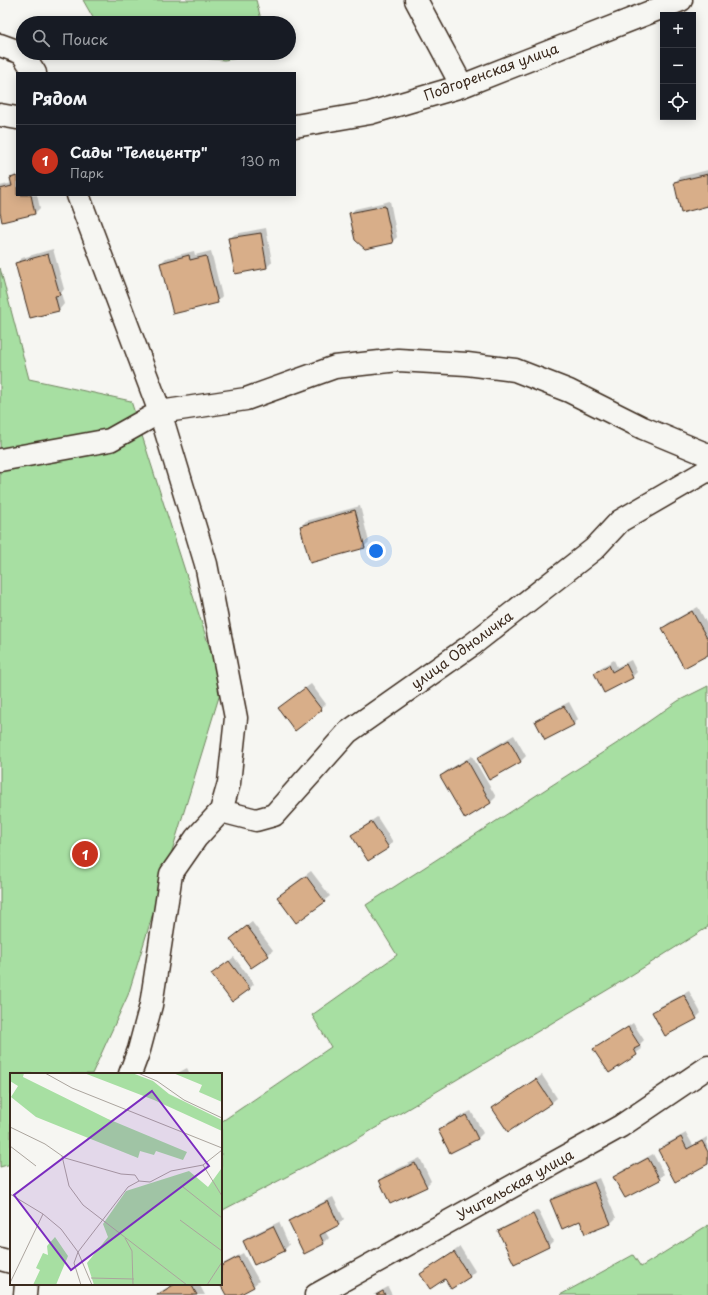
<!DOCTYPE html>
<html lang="ru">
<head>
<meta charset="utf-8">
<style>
	body { margin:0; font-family:"Playpen Sans",sans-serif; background:#20242c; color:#f1f3f6 }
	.controls { position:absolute; right:12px; top:12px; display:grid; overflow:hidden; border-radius:0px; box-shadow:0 2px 10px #0003 }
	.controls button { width:36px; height:36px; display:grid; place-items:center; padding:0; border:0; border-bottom:1px solid #363941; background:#171b24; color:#f1f3f6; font:20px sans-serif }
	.you { position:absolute; left:376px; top:551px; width:14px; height:14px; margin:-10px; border:3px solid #fff; border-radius:50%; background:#1a73e8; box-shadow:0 0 0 6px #1a73e833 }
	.badge { display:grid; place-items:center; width:26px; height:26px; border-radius:50%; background:#c8321e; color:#fff; font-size:13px; font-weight:700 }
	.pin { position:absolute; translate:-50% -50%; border:2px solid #fff; box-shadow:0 1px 4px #0006 }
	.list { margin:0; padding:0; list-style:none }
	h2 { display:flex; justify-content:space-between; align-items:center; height:52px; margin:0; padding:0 16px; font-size:17px }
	h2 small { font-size:13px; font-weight:400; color:#9ea1a6 }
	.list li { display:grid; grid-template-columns:26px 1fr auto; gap:12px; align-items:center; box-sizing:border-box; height:72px; padding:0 16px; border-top:1px solid #363941 }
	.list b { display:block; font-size:15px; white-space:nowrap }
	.list p { margin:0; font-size:13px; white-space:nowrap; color:#9ea1a6 }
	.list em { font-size:13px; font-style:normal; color:#9ea1a6 }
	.icon { flex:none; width:22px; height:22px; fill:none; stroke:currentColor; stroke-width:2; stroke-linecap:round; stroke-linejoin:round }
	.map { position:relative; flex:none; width:708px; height:1295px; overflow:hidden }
	.search { position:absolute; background:#171b24; box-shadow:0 2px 10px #0003; left:16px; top:16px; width:280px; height:44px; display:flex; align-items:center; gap:10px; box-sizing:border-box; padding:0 14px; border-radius:22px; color:#9ea1a6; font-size:15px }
	.panel { position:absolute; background:#171b24; box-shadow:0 2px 10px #0003; left:16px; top:72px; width:280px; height:124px; border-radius:0px }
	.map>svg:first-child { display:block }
</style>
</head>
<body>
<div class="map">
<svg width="708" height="1295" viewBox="0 0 708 1295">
	<rect width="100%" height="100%" fill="#f6f6f2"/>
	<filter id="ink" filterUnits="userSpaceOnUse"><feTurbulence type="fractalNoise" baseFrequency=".025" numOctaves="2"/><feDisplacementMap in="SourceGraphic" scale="8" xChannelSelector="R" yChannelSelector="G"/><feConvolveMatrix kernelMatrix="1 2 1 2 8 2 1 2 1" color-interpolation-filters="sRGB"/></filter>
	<g filter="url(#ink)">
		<path fill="#a7dfa2" stroke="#718460" d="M83 0H256L262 23H96Z
			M145 53H270V54L224 60Z
			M0 268 29 379 131 401 222 687 128 995 92 1074H11V1164L0 1167Z
			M708 686V927L614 986 347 1145 221 1211V1122L331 1047 312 1015 397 955 366 905 619 742 678 701Z
			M708 1225V1295H560L633 1255 641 1267Z"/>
		<path fill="#0003" d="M708 170V205L675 182 680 177Z
			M17 173V195H37L40 208 35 213 0 208V186L12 183 11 179Z
			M390 201 397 237 392 242 350 214 355 209Z
			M266 228 272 262 267 267 229 239 235 234Z
			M53 249 64 289 61 293 64 304 59 310 31 317 16 263 22 258Z
			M194 251 195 255 211 251 222 296 217 302 161 263 166 258Z
			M360 506 369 542 364 547 301 526 306 521Z
			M698 607 708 626V654L663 628 668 623Z
			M614 660 617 667 631 660 637 672 632 677 595 673 600 668Z
			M311 684 326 704 321 709 279 708Z
			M569 702 578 719 573 725 536 721 542 716Z
			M514 735 526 756 521 761 490 779 478 758 483 753Z
			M472 756 496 797 491 802 465 817 441 776 446 771Z
			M377 817 393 842 388 847 352 835Z
			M311 871 330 896 297 922 283 892Z
			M252 922 273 950 268 955 236 934Z
			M234 957 254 984 249 989 212 974Z
			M689 991 701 1013 696 1018 654 1012 659 1007Z
			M633 1023 644 1040 639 1045 642 1049 609 1071 595 1049Z
			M187 1068 190 1074H176Z
			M542 1075 557 1098 551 1103 494 1108Z
			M471 1111 483 1133 478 1138 450 1152 439 1130 444 1125Z
			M686 1133 693 1145 707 1137 708 1163 659 1150 664 1145Z
			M653 1154 664 1174 659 1179 615 1177 620 1172Z
			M420 1158 431 1181 426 1186 380 1180 385 1175Z
			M599 1178 616 1218 611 1223 586 1233 580 1220 552 1200 557 1195Z
			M333 1197 344 1219 339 1224 325 1231 329 1238 324 1243 304 1253 289 1222 294 1217Z
			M538 1210 553 1241 548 1246 499 1232 504 1227Z
			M279 1222 289 1245 284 1250 244 1241 249 1236Z
			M460 1247 475 1271 470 1276 451 1288 445 1278 422 1274Z
			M243 1253 259 1281 253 1286 237 1295H227L221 1284V1265Z
			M173 1284H199L205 1295H155Z
			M388 1287 392 1295H373Z"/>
		<path fill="#d8ae89" stroke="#3b2a1e" d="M708 174V206L681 213 674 182Z
			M17 176V195H31L35 214 2 222 0 212V189L12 186 10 178Z
			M385 206 393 243 365 249 355 240 349 213Z
			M261 233 267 268 235 274 228 238Z
			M48 254 60 295 55 296 59 311 30 318 15 263Z
			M189 255 190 260 206 256 218 303 173 314 160 263Z
			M355 510 365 548 310 563 300 526Z
			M692 611 708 640V655L684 668 662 628Z
			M626 664 633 678 604 693 594 673 609 665 612 672Z
			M305 688 322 710 295 731 278 708Z
			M564 706 574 725 545 740 535 721Z
			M509 740 521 762 489 780 477 758Z
			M467 760 491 803 465 819 440 776Z
			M372 822 389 848 368 861 351 835Z
			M306 876 325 902 296 923 277 897Z
			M247 926 269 956 251 968 230 939Z
			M229 961 250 989 232 1002 211 974Z
			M684 995 697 1019 665 1036 652 1012Z
			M628 1027 640 1046 634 1049 637 1055 609 1073 593 1049Z
			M536 1079 552 1103 508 1132 492 1108Z
			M466 1115 478 1139 450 1153 438 1130Z
			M681 1137 687 1149 702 1141 708 1152V1164L675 1182 658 1150Z
			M648 1158 660 1180 625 1198 613 1177Z
			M415 1163 427 1187 390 1204 379 1180Z
			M594 1182 611 1224 585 1234 580 1221 562 1229 550 1200Z
			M328 1201 339 1225 320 1235 324 1244 304 1254 288 1221Z
			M533 1214 549 1247 514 1264 498 1231Z
			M273 1226 285 1251 254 1265 243 1241Z
			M454 1252 470 1277 451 1289 445 1279 430 1289 420 1274Z
			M238 1257 254 1287 239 1295H226L220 1284 221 1266Z
			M175 1284H191L197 1295H157Z
			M383 1291 385 1295H376Z"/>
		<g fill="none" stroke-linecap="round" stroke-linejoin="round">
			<g stroke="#3b2a1e" stroke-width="25">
				<path id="minor" d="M416 0 462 86
					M0 45 22 53 35 73
					M0 115 17 118
					M295 126 370 113 462 86 681 0
					M78 195 160 412 206 564 236 718 229 783 221 811 196 838 171 874 151 1005 139 1050 130 1074
					M0 460 110 440 160 412 246 399 335 367 398 360 467 364 515 370 569 391 643 428 708 455
					M221 811 256 820 274 815 348 732 473 644 594 549 620 521 708 470
					M0 1259 11 1262
					M25 1295 26 1284
					M316 1295 621 1126 708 1067"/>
			</g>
			<use href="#minor" stroke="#f6f6f2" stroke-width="22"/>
		</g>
	</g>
	<g text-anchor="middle" stroke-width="3" stroke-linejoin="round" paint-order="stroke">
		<g font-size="14" fill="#3b2a1e" stroke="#f6f6f2">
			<text transform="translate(491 72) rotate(-20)" y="5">Подгоренская улица</text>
			<text transform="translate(462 650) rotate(-36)" y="5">улица Одноличка</text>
			<text transform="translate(515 1185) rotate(-29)" y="5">Учительская улица</text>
		</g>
	</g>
	<g transform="translate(10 1073)">
		<rect width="212" height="212" fill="#f6f6f2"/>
		<path d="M1 0H14L13 4 98 46 177 79 173 87 146 78 144 82 130 78 128 85 26 44 1 24 8 13 0 8ZM74 0H122L143 8 159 21 212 47V58L144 27ZM163 0H212V29L189 19 192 12ZM211 96 212 212H84L77 190 98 164 93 151 116 118 179 98 198 114ZM45 164 58 183 48 207 46 212H23L30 197 26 195 33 180 38 182 37 173Z" fill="#a7dfa2"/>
		<path fill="none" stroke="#aba49d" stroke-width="1" d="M35 0 62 15 212 75M128 0 147 8 174 27 212 45M0 54 35 71 55 85 111 101 125 102 129 108M0 73 26 93M52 83 59 113 73 132 177 212M193 92 212 123M173 114 212 145M0 121 33 141 51 156 68 179 82 212M170 147 212 178M115 165 122 178 123 212M81 205 124 206M0 210 33 141M71 212 64 190 68 179 118 114 129 108 140 109 161 98 193 92 212 77M197 212 212 189"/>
		<path fill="#7b2cbf" fill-opacity="0.15" stroke="#7b2cbf" stroke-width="2" d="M142 18 199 93 61 197 4 122Z"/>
		<rect width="212" height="212" fill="none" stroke="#3b2a1e" stroke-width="2"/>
	</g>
</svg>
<div class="controls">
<button>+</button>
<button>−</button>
<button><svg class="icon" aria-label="locate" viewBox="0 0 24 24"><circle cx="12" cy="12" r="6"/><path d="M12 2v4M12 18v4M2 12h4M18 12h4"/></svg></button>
</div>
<div class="you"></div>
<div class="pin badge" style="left:85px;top:854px">1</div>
<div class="search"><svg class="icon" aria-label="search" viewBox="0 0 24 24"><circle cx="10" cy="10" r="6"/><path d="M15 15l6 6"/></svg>Поиск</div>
<section class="panel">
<h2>Рядом<small></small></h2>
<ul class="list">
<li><span class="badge">1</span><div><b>Сады &quot;Телецентр&quot;</b><p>Парк</p></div><em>130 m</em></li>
</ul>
</section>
</div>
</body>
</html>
